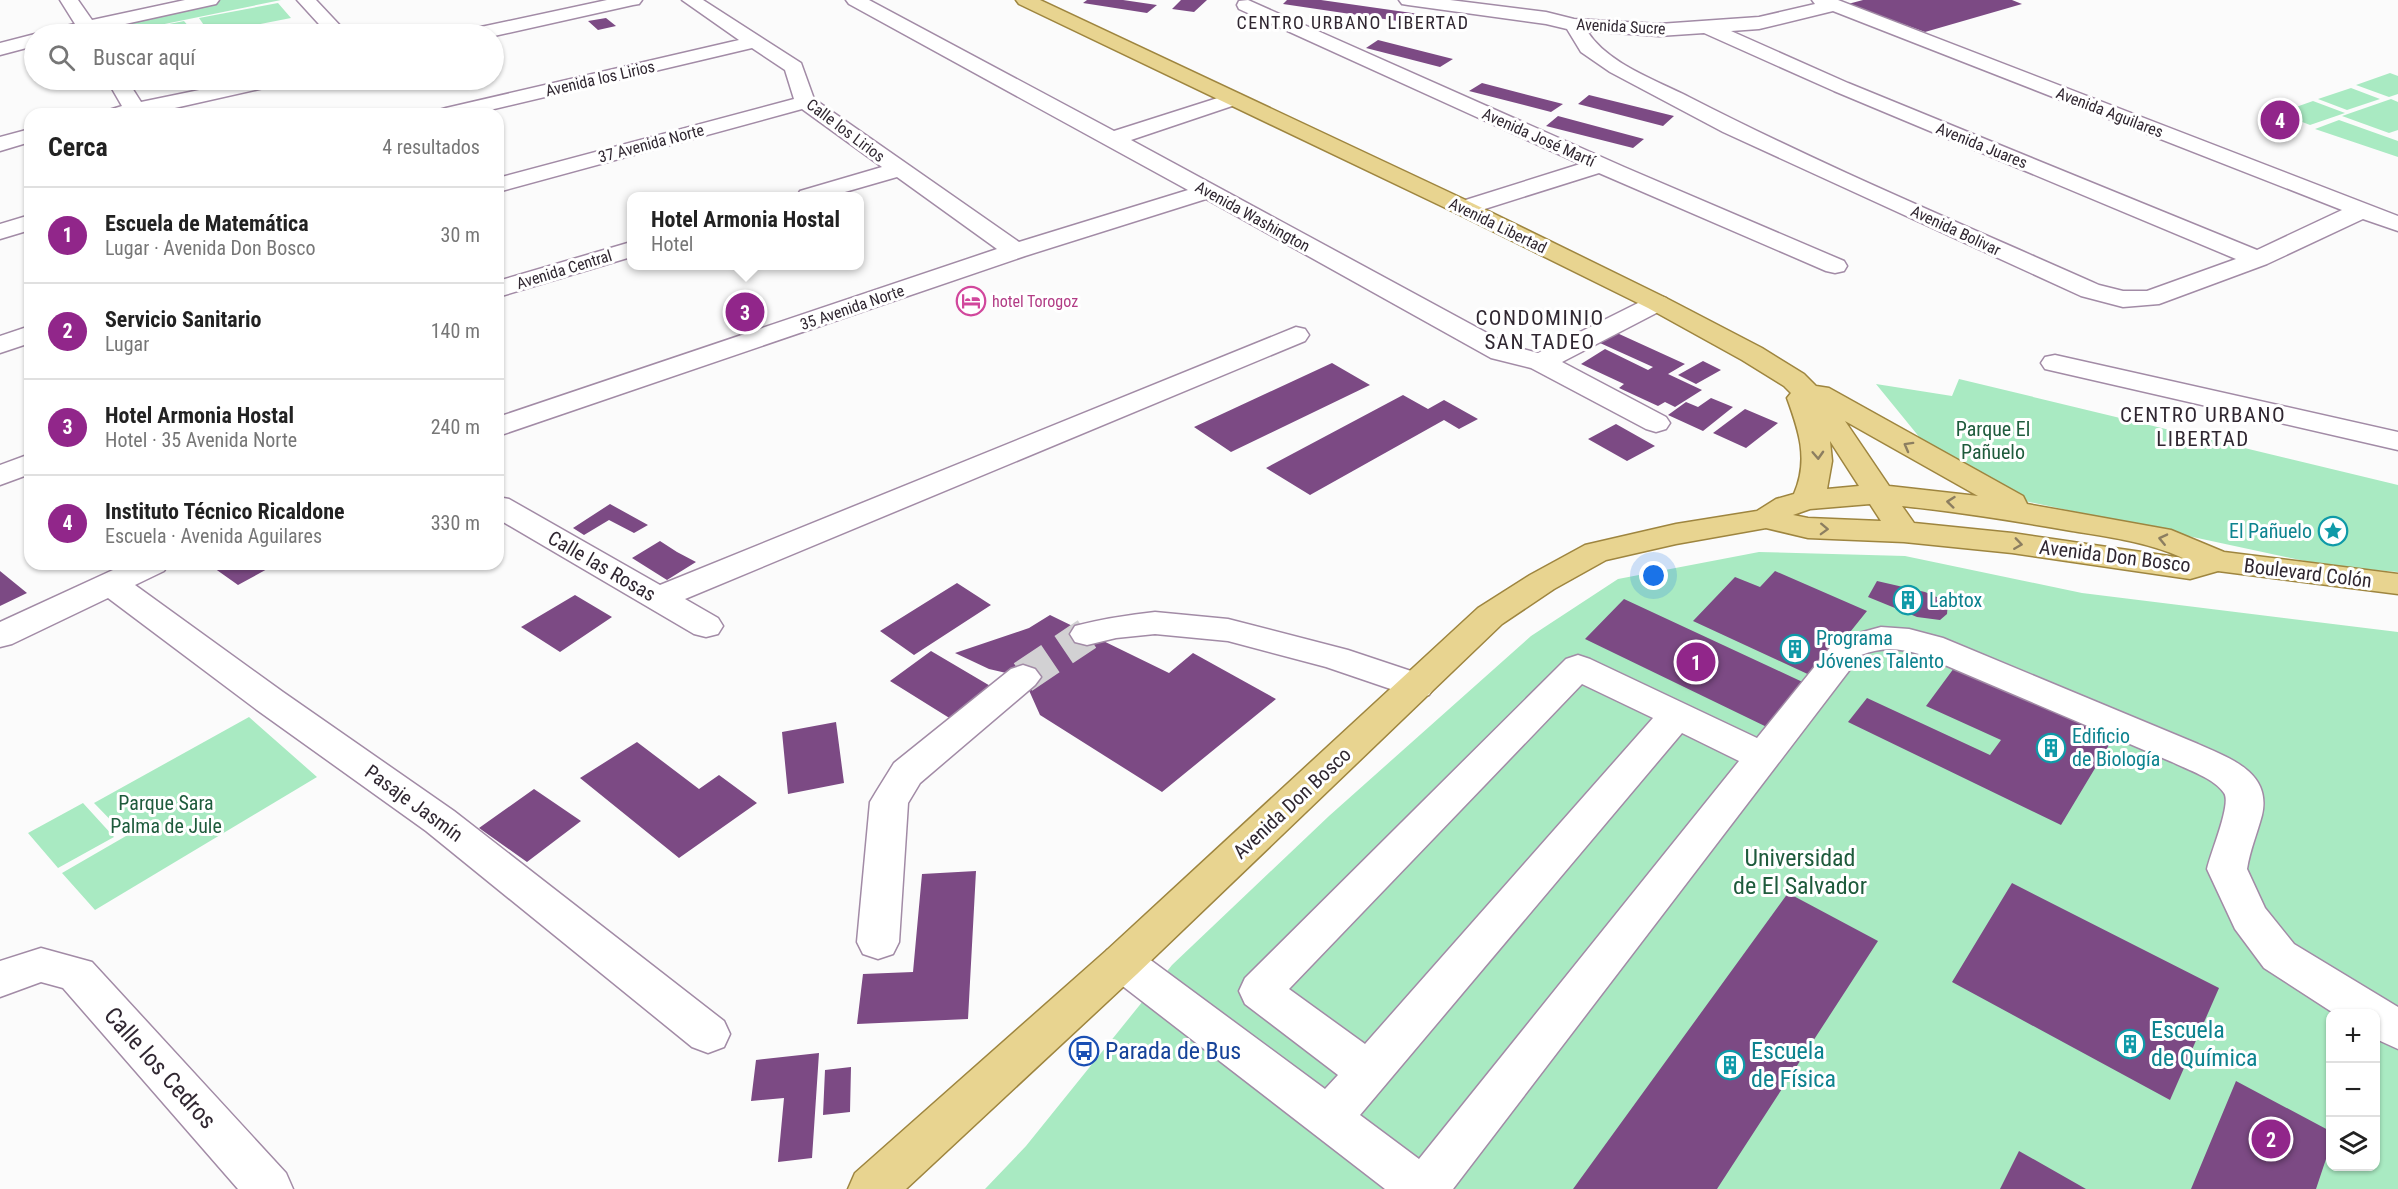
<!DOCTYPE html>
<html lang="es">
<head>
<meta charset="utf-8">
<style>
	body { margin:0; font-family:"Roboto Condensed",sans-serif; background:#f2f2f2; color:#222 }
	.controls { position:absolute; right:18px; bottom:18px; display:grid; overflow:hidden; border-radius:12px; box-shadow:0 2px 4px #0004 }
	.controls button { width:54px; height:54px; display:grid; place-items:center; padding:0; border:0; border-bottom:2px solid #e0e0e0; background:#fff; color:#222; font:30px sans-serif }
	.you { position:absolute; left:1654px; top:576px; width:21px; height:21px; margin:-15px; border:4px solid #fff; border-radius:50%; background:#1a73e8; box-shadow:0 0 0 9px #1a73e833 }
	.badge { display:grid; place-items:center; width:39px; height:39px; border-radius:50%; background:#91268a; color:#fff; font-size:20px; font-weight:700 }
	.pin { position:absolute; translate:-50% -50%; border:3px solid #fff; box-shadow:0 2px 6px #0006 }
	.popup { position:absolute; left:627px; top:192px; width:237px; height:78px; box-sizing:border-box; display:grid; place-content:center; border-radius:12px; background:#fff; filter:drop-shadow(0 2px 4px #0005); font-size:20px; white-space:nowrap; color:#767676 }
	.popup b { font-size:22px; color:#222 }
	.popup::after { content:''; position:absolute; left:50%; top:100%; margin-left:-12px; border:12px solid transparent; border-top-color:#fff }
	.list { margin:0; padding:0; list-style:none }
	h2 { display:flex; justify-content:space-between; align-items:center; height:78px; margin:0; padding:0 24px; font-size:26px }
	h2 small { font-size:20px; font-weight:400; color:#767676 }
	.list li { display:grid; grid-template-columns:39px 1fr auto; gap:18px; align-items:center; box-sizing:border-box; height:96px; padding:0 24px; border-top:2px solid #e0e0e0 }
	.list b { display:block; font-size:22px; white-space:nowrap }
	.list p { margin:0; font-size:20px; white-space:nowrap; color:#767676 }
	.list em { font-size:20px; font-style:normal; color:#767676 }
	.icon { flex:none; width:33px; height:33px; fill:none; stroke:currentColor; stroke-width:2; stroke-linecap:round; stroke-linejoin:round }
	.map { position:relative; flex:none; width:2398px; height:1189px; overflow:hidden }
	.search { position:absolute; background:#fff; box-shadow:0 2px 4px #0004; left:24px; top:24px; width:480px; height:66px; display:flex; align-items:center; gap:15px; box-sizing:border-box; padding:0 21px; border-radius:33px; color:#767676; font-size:22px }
	.panel { position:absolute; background:#fff; box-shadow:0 2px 4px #0004; left:24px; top:108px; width:480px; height:462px; border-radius:18px }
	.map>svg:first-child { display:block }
</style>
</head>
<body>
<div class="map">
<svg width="2398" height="1189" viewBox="0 0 2398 1189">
	<rect width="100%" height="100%" fill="#fbfbfb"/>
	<path fill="#a9eac2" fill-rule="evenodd" d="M220 0H281L116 34 113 23Z
		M278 3 291 18 210 34 199 18Z
		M184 21 195 34H120Z
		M2390 73 2398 76V94L2389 97 2356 85Z
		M2351 88 2380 99 2347 110 2318 99Z
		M2391 99 2398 102V130L2389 133 2342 116Z
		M2313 101 2345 113 2310 125 2279 113Z
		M2339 120 2398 141V157L2315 129Z
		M1959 379 2398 485V572L2328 566 1960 487 1876 384 1952 396Z
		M1759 552 1905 556 2082 593 2398 632V1189H985L1026 1146 1172 965 1329 816 1531 636 1618 579ZM2330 1014H2376V1166H2330Z
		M249 717 317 777 95 910 62 873 126 836 94 803Z
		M83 803 114 837 58 868 28 833Z"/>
	<path fill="#7c4a84" d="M1087 0H1123L1157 5 1147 13 1083 3Z
		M1181 0H1207L1194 12 1172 9Z
		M1287 0H1321L1426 15 1418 24 1283 4Z
		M1863 0H2012L2022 4 1925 32 1848 4Z
		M606 18 616 26 598 30 588 21Z
		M1378 40 1453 59 1440 67 1366 48Z
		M1482 83 1563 104 1551 112 1469 91Z
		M1589 95 1674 116 1663 126 1578 104Z
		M1558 116 1644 139 1633 148 1546 126Z
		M1617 333 1685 364 1668 374 1702 390 1675 407 1665 402 1658 406 1619 388 1624 384 1581 364 1605 349 1648 370 1653 367 1600 343Z
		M1703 361 1721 370 1696 384 1678 375Z
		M1332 363 1370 385 1231 452 1194 427Z
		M1403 395 1428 409 1444 400 1478 419 1459 429 1444 420 1310 495 1266 468Z
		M1711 398 1733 407 1703 431 1668 415 1686 402 1698 407Z
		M1745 409 1778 423 1746 448 1713 433Z
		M1616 424 1655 446 1627 461 1588 439Z
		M610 504 648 525 634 533 609 520 584 535 573 528Z
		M660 541 677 552 696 562 667 580 632 558Z
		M222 564H263L269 568 238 585 214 568Z
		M0 571 27 593 0 606Z
		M1775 571 1867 611 1814 677 1693 621 1735 577 1760 587Z
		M1877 581 1925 592 1948 602 1947 614 1940 620 1917 617 1868 597Z
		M957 583 991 605 914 655 880 631Z
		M575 595 612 617 560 652 521 627Z
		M1624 599 1809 685 1773 730 1585 639Z
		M1050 615 1169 673 1193 653 1276 699 1162 792 1040 715 1023 677 989 669 955 653 1029 628Z
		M931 651 992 687 951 719 890 681Z
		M1957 664 2115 735 2061 825 1848 722 1867 698 1990 755 2001 740 1926 706Z
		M836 722 844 783 788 794 782 732Z
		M637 742 699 789 719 775 757 803 679 858 580 778Z
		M534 789 581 821 527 862 479 828Z
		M976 871 968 1019 857 1024 863 974 913 972 922 874Z
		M2012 883 2219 988 2170 1100 1952 982Z
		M1788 893 1878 941 1717 1189H1573Z
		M819 1053 812 1158 778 1162 784 1098 751 1101 756 1060Z
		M851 1067 850 1112 823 1115 825 1070Z
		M2236 1081 2330 1131V1147L2316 1189H2191Z
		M2019 1151 2086 1189H2000Z"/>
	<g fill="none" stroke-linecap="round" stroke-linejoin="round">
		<path stroke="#d2d1d3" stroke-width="33" stroke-dasharray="33 16" stroke-linecap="butt" d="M1023 677 1087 634"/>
		<g stroke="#a28ba6" stroke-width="3">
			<path id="minor" d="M60 0H78L92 20 185 0H219L216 4 98 30 100 34H46L48 30 75 24Z
				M297 0H316L348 34H328Z
				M607 0H642L639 4 633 5 494 36 466 34 469 30 476 28Z
				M682 0H703L801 63 814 99 1019 242 1188 190 849 4 846 0H869L1114 131 1227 95 1234 93 1241 95 1244 99 1241 103 1131 140 1511 346 1538 353 1648 298 1657 295 1666 298 1670 303 1666 308 1562 362 1666 417 1670 423 1666 429 1656 432 1646 429 1531 368 1491 358 1206 199 1025 256 498 436V417L997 249 897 177 831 196H797L800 191 882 167 802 109 498 192V178L794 99 785 70 752 48 473 114H435L439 110 446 108 739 40Z
				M1248 0 1624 167 1844 261 1847 266 1844 271 1835 273 1826 271 1599 173 1472 213 1464 215 1456 213 1452 208 1456 203 1580 164 1239 9 1237 5 1239 1Z
				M1399 0H1450L1546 12 1574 19 1659 24 1759 17 1815 4 1812 0H1838L2398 216V231L2363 219 2267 264 2159 304 2123 307 2081 296 1723 132 1610 72 1581 52 1567 29 1546 24 1408 5 1402 4ZM1833 11 2342 210 2257 250 1848 83 1731 31 1759 29ZM1587 31 1659 36 1704 33 1834 91 2236 259 2147 291H2123L2099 285C1962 224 1823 166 1689 97 1656 80 1608 64 1587 31Z
				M35 34 34 46 0 55V43Z
				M107 80H127L141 102 248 80H284L281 84 148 114H105L109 110 122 106Z
				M30 129V142L0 151V137Z
				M30 215V230L0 239V224Z
				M631 242V257L498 297V281Z
				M30 326V343L0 353V336Z
				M1296 327 1305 329 1309 335 1305 341 685 599 718 618 723 626 718 634 706 637 694 634 498 519V497L509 499 660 585Z
				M2055 355 2398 432V450L2045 369 2041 363 2045 357Z
				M30 454V474L0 485V465Z
				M126 564H169L164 571 135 585 283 692 454 811 724 1021 730 1034 724 1047 708 1053 692 1047 426 831 257 710 108 598 12 644 0 647V622Z
				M1155 612 1228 619 1348 650 1429 677 1435 686 1429 695 1417 698 1326 667 1228 641 1155 634 1116 638 1087 645 1075 642 1070 634 1075 626C1102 619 1128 615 1155 612Z
				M1881 627 1909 629 1943 638 2198 744C2229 758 2272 772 2262 815 2257 834 2250 850 2247 869L2265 908 2294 944 2398 1007V1049L2376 1039V1014H2335L2264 968 2235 929 2207 869C2210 854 2232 803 2224 793 2214 778 2188 770 2172 762L1919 654C1899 648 1881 647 1861 655L1453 1189H1385L1107 974 1101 962 1107 950 1122 945 1137 950 1325 1089 1338 1075 1245 1004 1239 991 1245 978 1566 659 1578 655 1590 659 1757 738 1837 639ZM1582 684 1653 718 1365 1044 1289 989ZM1682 733 1739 761 1419 1159 1360 1115Z
				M1023 665 1035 669 1041 677 1035 685 920 783 908 803 899 942 893 954 878 959 863 954 857 942 870 802 876 792 894 763 1011 669Z
				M41 948 92 962 286 1173 293 1189H238L63 988 41 982 0 997V961Z"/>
		</g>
		<g stroke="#9e853f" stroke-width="3">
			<path id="major" d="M1016 0H1040L1472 203 1666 298 1762 348 1804 374 1816 386 1829 388 2023 496 2027 504 2171 530 2224 552 2398 574V594L2218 571 2190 579 2012 553 1904 542 1808 538 1766 528 1676 544 1606 560 1554 589 1502 624 1137 974 906 1189H848L855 1173 1107 950 1478 608 1530 575 1585 545 1676 524 1757 511 1776 499 1794 494C1809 460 1799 431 1787 398L1791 393 1784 386 1742 360 1648 308 1456 213 1019 4ZM1845 421 1978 496 1889 486ZM1830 441 1859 486 1827 489 1832 461ZM1870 504 1881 521 1808 518 1793 515 1810 509ZM1902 506C1959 512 2015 521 2072 531 2109 537 2148 542 2183 558L2012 533 1914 523Z"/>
		</g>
		<use href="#minor" fill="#fff" fill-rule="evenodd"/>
		<use href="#major" fill="#e8d490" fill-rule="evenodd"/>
	</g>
	<defs><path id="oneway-chevron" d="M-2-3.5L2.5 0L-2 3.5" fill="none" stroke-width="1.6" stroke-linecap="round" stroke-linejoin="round" transform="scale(1.5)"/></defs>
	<g stroke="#8c7e60">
		<use href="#oneway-chevron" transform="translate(1908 446) rotate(-151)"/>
		<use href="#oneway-chevron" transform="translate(1818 455) rotate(87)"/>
		<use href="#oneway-chevron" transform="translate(1951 502) rotate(-174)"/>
		<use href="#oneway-chevron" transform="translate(1824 529) rotate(2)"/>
		<use href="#oneway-chevron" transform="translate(2163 539) rotate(-167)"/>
		<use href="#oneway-chevron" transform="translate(2018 544) rotate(8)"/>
	</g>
	<defs>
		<g id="hotel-ring" transform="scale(1.5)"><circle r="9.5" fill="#fff" stroke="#d1479c" stroke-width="1.5"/><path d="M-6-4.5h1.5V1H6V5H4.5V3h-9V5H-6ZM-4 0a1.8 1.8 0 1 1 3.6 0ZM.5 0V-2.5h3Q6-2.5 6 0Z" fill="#d1479c"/></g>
		<g id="sight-ring" transform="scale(1.5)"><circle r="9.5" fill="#fff" stroke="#0f9aa8" stroke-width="1.5"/><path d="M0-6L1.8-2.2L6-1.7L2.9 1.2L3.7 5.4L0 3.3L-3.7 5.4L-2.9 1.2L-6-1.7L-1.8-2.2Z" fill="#0f9aa8"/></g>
		<g id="building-ring" transform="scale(1.5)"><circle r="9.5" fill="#fff" stroke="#0f9aa8" stroke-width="1.5"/><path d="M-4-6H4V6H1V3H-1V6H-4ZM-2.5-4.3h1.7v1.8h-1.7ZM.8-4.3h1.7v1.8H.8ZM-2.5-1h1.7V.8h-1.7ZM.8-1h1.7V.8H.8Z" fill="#0f9aa8"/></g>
		<g id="bus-ring" transform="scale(1.5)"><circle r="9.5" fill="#fff" stroke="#1a4fb4" stroke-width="1.5"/><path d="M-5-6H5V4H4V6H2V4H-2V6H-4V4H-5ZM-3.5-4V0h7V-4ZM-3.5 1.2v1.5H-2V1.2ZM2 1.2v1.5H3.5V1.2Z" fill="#1a4fb4"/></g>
	</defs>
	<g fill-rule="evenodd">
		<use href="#hotel-ring" x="971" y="301"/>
		<use href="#sight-ring" x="2333" y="531"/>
		<use href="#building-ring" x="1908" y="600"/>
		<use href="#building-ring" x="1795" y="649"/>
		<use href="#building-ring" x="2051" y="748"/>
		<use href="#building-ring" x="2130" y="1044"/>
		<use href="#bus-ring" x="1084" y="1051"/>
		<use href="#building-ring" x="1730" y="1065"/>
	</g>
	<g text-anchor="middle" stroke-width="6" stroke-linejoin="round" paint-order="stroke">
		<g font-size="16" fill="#302731" stroke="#fff">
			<text transform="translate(1621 26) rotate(3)" y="6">Avenida Sucre</text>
			<text transform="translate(600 78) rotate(-13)" y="6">Avenida los Lirios</text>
			<text transform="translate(2110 112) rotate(21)" y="6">Avenida Aguilares</text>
			<text transform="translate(846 130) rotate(37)" y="6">Calle los Lirios</text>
			<text transform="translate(1539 137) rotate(24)" y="6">Avenida José Martí</text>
			<text transform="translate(651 143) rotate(-15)" y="6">37 Avenida Norte</text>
			<text transform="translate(1982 145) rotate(22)" y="6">Avenida Juares</text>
			<text transform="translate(1253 216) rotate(29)" y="6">Avenida Washington</text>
			<text transform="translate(1498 225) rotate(26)" y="6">Avenida Libertad</text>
			<text transform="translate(1956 230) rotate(25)" y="6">Avenida Bolivar</text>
			<text transform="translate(564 269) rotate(-17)" y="6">Avenida Central</text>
			<text transform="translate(852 307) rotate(-19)" y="6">35 Avenida Norte</text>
		</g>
		<g font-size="16" fill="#b23c85" stroke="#fff" text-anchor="start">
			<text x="992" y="307">hotel Torogoz</text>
		</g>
		<g font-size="18" letter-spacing="1.5" fill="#302731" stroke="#fff">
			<text x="1353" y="29">CENTRO URBANO LIBERTAD</text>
		</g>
		<g font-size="20" fill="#1e5b3c" stroke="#fff">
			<text x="1993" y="436">Parque El<tspan x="1993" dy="23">Pañuelo</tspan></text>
			<text x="166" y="810">Parque Sara<tspan x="166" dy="23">Palma de Jule</tspan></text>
		</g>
		<g font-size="20" fill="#0d838f" stroke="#fff" text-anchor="start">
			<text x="2312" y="538" text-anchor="end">El Pañuelo</text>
			<text x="1929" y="607">Labtox</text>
			<text x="1816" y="645">Programa<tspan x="1816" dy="23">Jóvenes Talento</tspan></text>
			<text x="2072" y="743">Edificio<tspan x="2072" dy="23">de Biología</tspan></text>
		</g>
		<g font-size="20" fill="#302731" stroke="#fff">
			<text transform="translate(2115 556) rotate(7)" y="7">Avenida Don Bosco</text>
			<text transform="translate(602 566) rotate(30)" y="7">Calle las Rosas</text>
			<text transform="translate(2308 573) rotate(7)" y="7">Boulevard Colón</text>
			<text transform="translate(414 803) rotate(36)" y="7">Pasaje Jasmín</text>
			<text transform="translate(1292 803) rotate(-43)" y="7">Avenida Don Bosco</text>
		</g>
		<g font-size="21" letter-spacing="1.5" fill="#302731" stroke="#fff">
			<text x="1540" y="325">CONDOMINIO<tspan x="1540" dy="24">SAN TADEO</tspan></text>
			<text x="2203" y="422">CENTRO URBANO<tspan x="2203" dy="24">LIBERTAD</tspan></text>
		</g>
		<g font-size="24" fill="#1e5b3c" stroke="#fff">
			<text x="1800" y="866">Universidad<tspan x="1800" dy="28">de El Salvador</tspan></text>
		</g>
		<g font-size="24" fill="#0d838f" stroke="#fff" text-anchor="start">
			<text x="2151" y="1038">Escuela<tspan x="2151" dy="28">de Química</tspan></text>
			<text x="1751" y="1059">Escuela<tspan x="1751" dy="28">de Física</tspan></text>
		</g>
		<g font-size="24" fill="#164399" stroke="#fff" text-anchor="start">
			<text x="1105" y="1059">Parada de Bus</text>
		</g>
		<g font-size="24" fill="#302731" stroke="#fff">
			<text transform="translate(160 1068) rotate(48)" y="8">Calle los Cedros</text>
		</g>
	</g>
</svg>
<div class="controls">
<button>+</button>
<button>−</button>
<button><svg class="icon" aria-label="layers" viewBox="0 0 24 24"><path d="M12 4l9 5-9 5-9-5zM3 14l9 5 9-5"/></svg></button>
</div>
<div class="you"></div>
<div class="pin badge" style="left:1696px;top:662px">1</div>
<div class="pin badge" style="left:2271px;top:1139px">2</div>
<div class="pin badge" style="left:745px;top:312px">3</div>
<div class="popup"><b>Hotel Armonia Hostal</b>Hotel</div>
<div class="pin badge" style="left:2280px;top:120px">4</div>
<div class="search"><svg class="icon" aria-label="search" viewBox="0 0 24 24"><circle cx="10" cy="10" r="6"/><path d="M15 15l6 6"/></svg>Buscar aquí</div>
<section class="panel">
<h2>Cerca<small>4 resultados</small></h2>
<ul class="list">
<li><span class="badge">1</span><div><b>Escuela de Matemática</b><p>Lugar · Avenida Don Bosco</p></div><em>30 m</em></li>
<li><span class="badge">2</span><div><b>Servicio Sanitario</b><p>Lugar</p></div><em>140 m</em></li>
<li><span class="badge">3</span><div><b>Hotel Armonia Hostal</b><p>Hotel · 35 Avenida Norte</p></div><em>240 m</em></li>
<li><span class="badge">4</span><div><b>Instituto Técnico Ricaldone</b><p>Escuela · Avenida Aguilares</p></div><em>330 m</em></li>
</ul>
</section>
</div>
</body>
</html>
